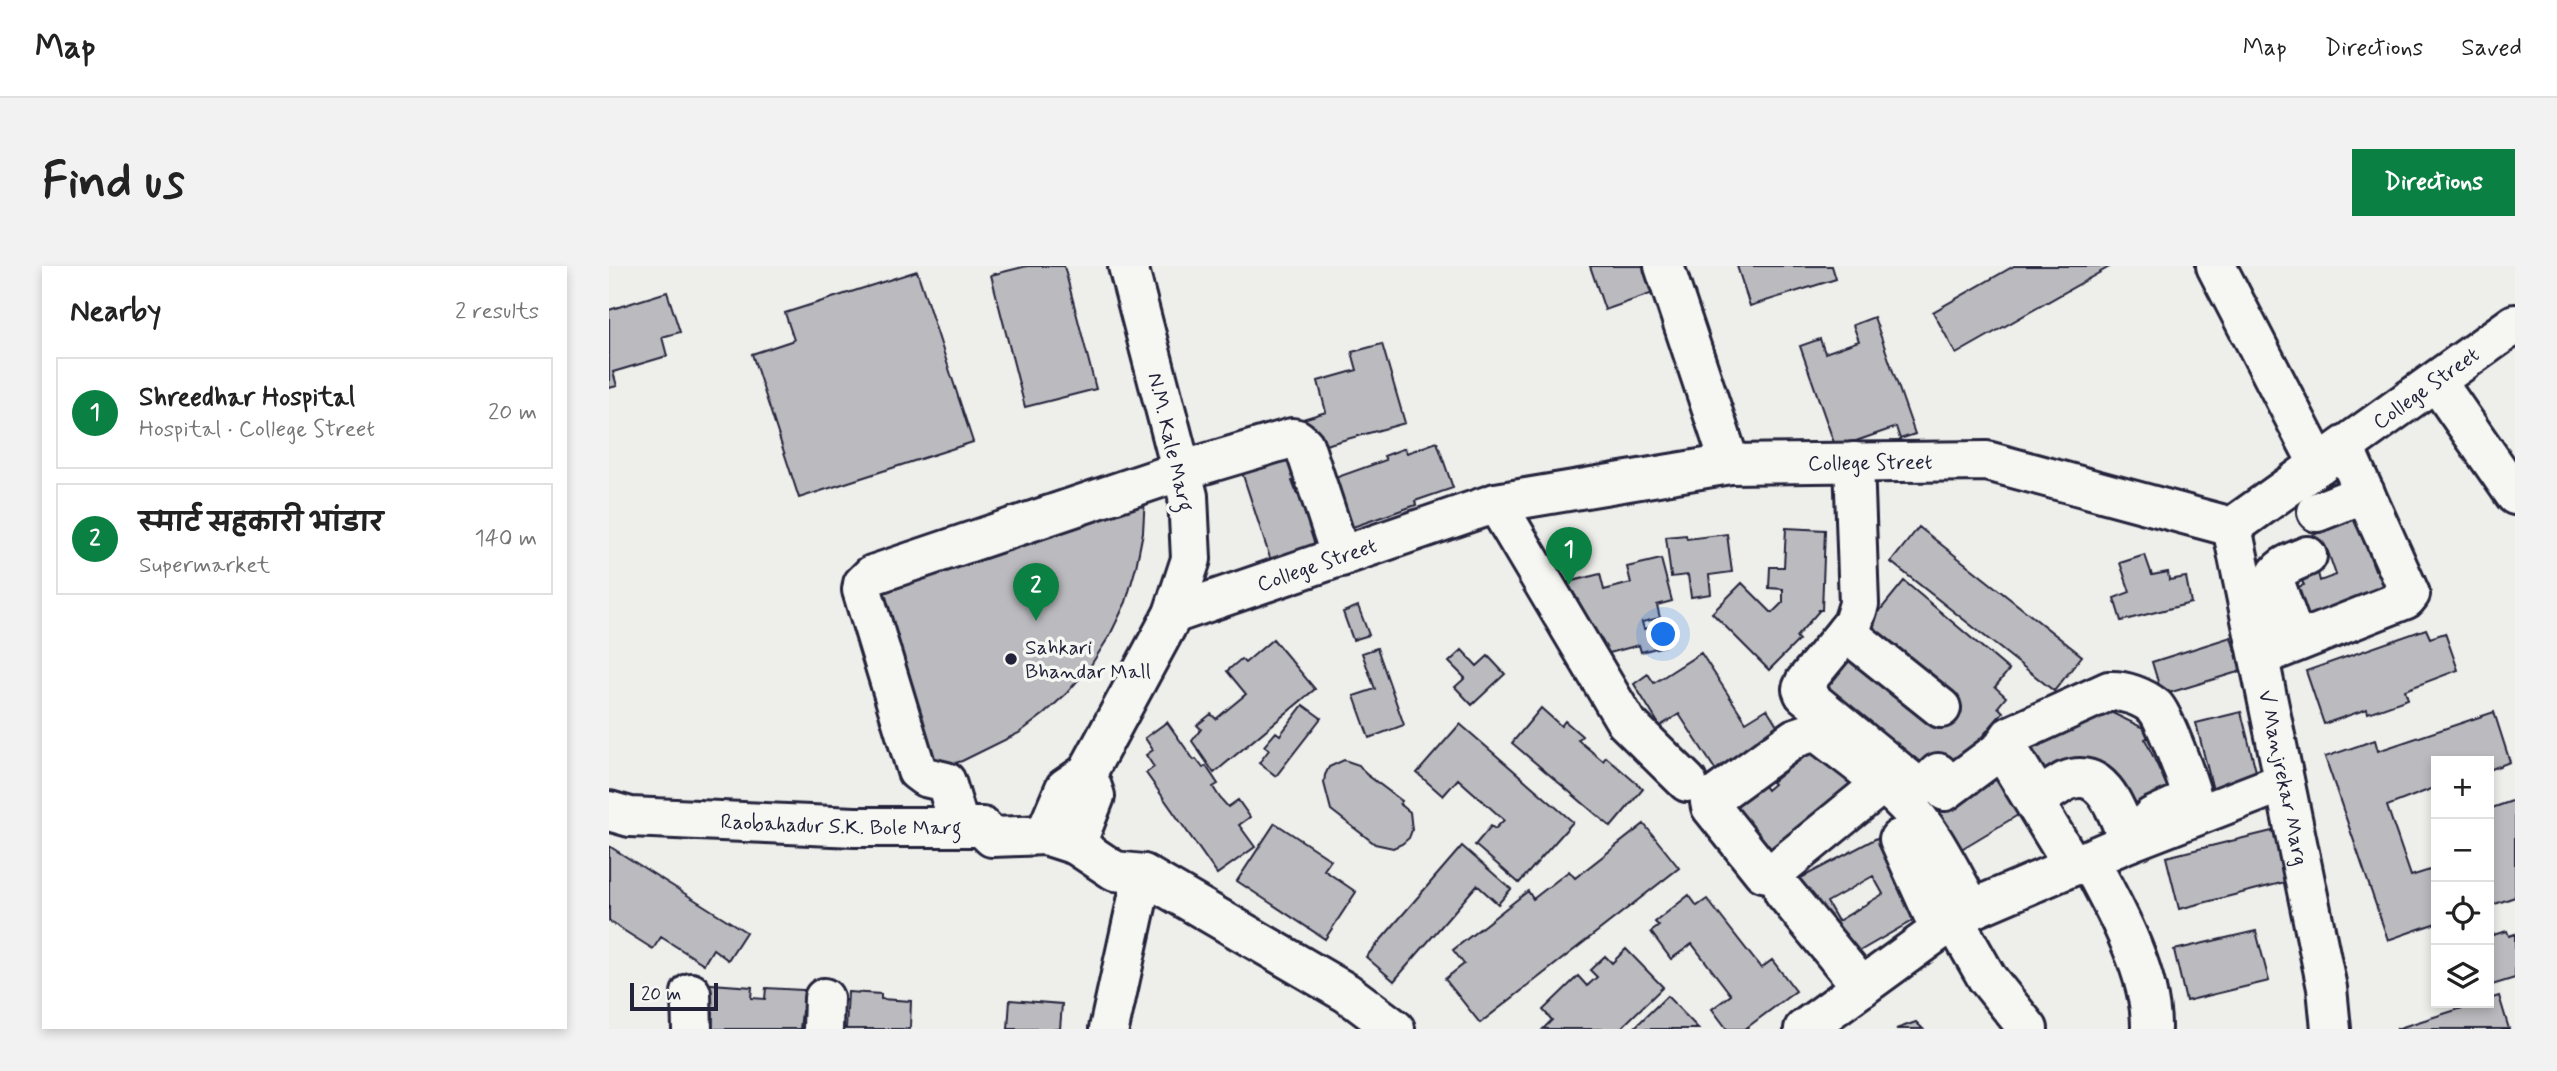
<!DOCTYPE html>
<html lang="en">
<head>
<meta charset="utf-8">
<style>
	body { margin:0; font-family:Mynerve,"Playpen Sans Deva",sans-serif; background:#f2f2f2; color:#222 }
	.controls { position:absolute; right:21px; bottom:21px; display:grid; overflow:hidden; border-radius:0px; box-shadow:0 4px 10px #0003 }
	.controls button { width:63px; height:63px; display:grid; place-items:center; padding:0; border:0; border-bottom:2px solid #e0e0e0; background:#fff; color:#222; font:35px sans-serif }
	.scale { position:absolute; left:21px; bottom:18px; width:88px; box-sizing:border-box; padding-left:7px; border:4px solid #22223b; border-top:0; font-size:19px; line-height:24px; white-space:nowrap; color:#22223b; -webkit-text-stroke:5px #f6f6f2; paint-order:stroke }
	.you { position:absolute; left:1055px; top:369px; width:24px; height:24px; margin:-18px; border:5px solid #fff; border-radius:50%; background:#1a73e8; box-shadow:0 0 0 10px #1a73e833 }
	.badge { display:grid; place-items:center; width:46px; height:46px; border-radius:50%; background:#0b8043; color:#fff; font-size:23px; font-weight:700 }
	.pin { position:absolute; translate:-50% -58px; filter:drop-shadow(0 2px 4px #0008) }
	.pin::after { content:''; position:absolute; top:37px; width:24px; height:21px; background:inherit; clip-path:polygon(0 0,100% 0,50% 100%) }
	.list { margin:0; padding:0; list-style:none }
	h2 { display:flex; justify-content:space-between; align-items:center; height:91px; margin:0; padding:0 28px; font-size:30px }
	h2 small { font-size:23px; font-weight:400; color:#767676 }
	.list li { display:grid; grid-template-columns:46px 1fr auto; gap:21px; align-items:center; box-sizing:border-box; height:112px; margin:0 14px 14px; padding:0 14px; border:2px solid #e0e0e0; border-radius:0px }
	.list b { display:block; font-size:26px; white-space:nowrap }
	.list p { margin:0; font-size:23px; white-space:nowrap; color:#767676 }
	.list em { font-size:23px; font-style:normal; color:#767676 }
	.icon { flex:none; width:38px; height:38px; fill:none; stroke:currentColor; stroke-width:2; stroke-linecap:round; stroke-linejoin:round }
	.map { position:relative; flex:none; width:1906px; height:763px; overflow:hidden; border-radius:0px }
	header { display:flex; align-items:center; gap:42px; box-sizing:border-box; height:98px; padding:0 35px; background:#fff; border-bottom:2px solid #e0e0e0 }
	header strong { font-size:33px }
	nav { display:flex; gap:38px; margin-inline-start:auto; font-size:24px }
	.intro { display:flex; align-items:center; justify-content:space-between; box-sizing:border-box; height:168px; padding:0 42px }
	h1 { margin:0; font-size:49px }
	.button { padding:18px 32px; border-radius:0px; background:#0b8043; color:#fff; font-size:24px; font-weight:700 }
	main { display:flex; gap:42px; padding:0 42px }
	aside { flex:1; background:#fff; border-radius:0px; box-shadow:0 4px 10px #0003 }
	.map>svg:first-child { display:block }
</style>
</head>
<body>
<header>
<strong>Map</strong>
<nav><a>Map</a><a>Directions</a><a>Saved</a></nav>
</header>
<div class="intro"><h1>Find us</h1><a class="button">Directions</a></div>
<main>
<aside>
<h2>Nearby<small>2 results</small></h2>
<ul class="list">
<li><span class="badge">1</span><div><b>Shreedhar Hospital</b><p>Hospital · College Street</p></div><em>20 m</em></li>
<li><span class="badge">2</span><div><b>स्मार्ट सहकारी भांडार</b><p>Supermarket</p></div><em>140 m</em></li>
</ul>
</aside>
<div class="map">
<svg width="1906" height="763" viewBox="0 0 1906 763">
	<rect width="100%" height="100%" fill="#eeeeeb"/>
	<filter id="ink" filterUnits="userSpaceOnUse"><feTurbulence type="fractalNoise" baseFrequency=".0143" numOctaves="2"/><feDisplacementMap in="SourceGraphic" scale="14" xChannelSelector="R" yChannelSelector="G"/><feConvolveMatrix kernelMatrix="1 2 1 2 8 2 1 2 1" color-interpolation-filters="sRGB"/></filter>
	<g filter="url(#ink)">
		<path fill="#bbbbbf" stroke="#22223b" stroke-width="2" fill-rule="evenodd" d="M418 0H455L487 123 416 141 382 9Z
			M981 0H1041L1050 25 996 44Z
			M1128 0H1223L1227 13 1141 40Z
			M1405 0H1502L1347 88 1324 46Z
			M308 5 364 176 190 232 143 88 185 74 176 47Z
			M58 26 71 66 53 71 58 90 4 106 8 120 0 122V44Z
			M1265 51 1306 168 1291 173 1287 161 1247 175 1249 184 1230 191 1191 80 1211 73 1216 87 1250 75 1244 59Z
			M773 78 796 157 702 183 694 153 717 146 709 115 748 104 743 86Z
			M828 176 844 222 806 235 807 239 741 262 723 213 777 194 775 190 796 182 798 187Z
			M686 182 696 210 683 215 688 228 701 223 719 272 662 295 630 197Z
			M536 230 534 266 527 301 517 336 501 369 482 399 458 427 435 448 410 467 353 495 322 504 270 316Z
			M1742 241 1766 304 1778 299 1790 331 1695 366 1680 324 1695 319 1692 313 1709 307 1711 315 1727 309 1719 286 1712 289 1704 269 1712 266 1708 254Z
			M1310 261 1473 390 1445 425 1282 296Z
			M1177 262 1216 264 1213 344H1208L1210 345 1187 371 1190 374 1160 404 1103 347 1133 317 1163 347 1174 336V323L1160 322 1161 301H1175Z
			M1118 268 1123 306 1100 309 1102 328 1082 331 1079 309 1062 311 1057 271 1077 269 1078 273Z
			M1536 289 1543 309 1559 306 1560 314 1577 311 1582 337 1512 355 1505 332 1521 326 1511 297Z
			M1052 293 1063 335 1048 339 1051 352 1033 356 1035 363 1049 359 1055 380 1032 386 1030 379 982 392 959 316 991 308 995 324 1022 317 1018 301Z
			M1295 315 1400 404 1386 421 1397 431 1389 441 1394 446 1343 506 1306 513 1202 425 1239 381 1331 458 1350 435 1259 359Z
			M749 340 760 369 744 374 734 346Z
			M1817 363 1821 372 1836 367 1849 404 1796 424 1799 433 1759 447 1758 443 1715 458 1697 405Z
			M1622 371 1632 405 1553 429 1543 396Z
			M664 373 706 423 605 507 583 475 592 463 588 459 602 448 607 453 637 428 618 405 632 393 636 397Z
			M768 382 795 459 760 472 745 430 766 423 753 387Z
			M853 384 868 400 879 390 896 408 863 439 846 421 856 412 840 396Z
			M1092 387 1137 456 1158 443 1168 459 1176 454 1185 469 1113 514 1070 448 1051 460 1025 418 1039 408 1045 417Z
			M1485 438 1534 462 1543 458 1548 467 1536 473 1565 535 1527 552 1508 510 1504 512 1499 501 1479 492 1427 519 1406 477Z
			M694 439 712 452 667 510 650 497 660 484 655 480 667 466 671 469Z
			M932 442 952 460 956 455 973 470 969 474 994 495 997 491 1034 523 1002 561 903 477Z
			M1632 446 1649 513 1604 524 1587 457Z
			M1885 446 1901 496 1880 504V495H1827V521L1778 540 1802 610 1827 602V657L1779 674 1716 491 1766 474 1769 485Z
			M558 456 585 494 587 493 594 502 597 500 609 518 604 521 611 532 619 541 629 534 641 551 630 559 646 581 608 608 537 507 545 501 537 489 544 484 536 472Z
			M851 458 964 556 910 617 866 579 882 560 886 563 895 554 849 513 834 530 808 507Z
			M1210 477 1250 522 1161 600 1115 541 1151 514 1158 524 1165 518 1163 516 1188 496 1181 489Z
			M1395 491 1424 540 1344 588 1320 548 1352 528Z
			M735 494 750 499 757 508 793 535 791 538 801 546 803 564 800 572 793 578 784 582 766 578 722 544 715 517 716 509 720 501Z
			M1906 534V631L1880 640V543Z
			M666 557 722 594 715 604 747 626 716 673 628 615Z
			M1035 558 1070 602 871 757 836 713 855 698 844 684 919 625 924 633 960 605 966 612Z
			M1283 564 1313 649 1242 690 1188 614ZM1264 610 1274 628 1229 655 1218 636Z
			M1667 564 1680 615 1570 643 1557 591Z
			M0 580 137 666 119 694 104 683 95 698 52 671 44 683 0 655Z
			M853 580 902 623 889 638 868 619 785 715 757 691Z
			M1080 629 1088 640 1098 633 1152 702 1163 694 1187 725 1136 763H1118L1103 743 1122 729 1083 678 1062 693 1042 666 1050 660 1046 656Z
			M1647 665 1660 715 1577 735 1565 684Z
			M1898 665 1900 670 1906 668V712L1880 720V670Z
			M1017 683 1054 721 1011 763H934L943 754 934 744 969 710 978 720 988 711 981 704 996 690 1003 697Z
			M89 717 143 721 142 732 156 733 157 722 212 725 211 746 193 745 191 763H103L104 746 87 744Z
			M239 726 272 728V733L302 735 301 763H237Z
			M1058 730 1090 763H1024Z
			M1890 730 1900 763H1787L1869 737H1880V733Z
			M401 734 453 738 451 763H399Z
			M1307 756 1314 763H1287Z"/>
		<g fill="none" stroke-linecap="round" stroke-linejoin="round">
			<g stroke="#22223b" stroke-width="44">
				<g id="minor">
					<path d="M1055 0 1121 198"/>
					<path d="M1607 0 1710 199"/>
					<path d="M1827 115 1906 229"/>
					<path d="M1245 196 1250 338 1244 357 1237 366 1332 442"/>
					<path d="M887 237 1017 456 1078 516"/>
					<path d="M1708 246 1756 227"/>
					<path id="s1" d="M1623 261 1718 722 1722 763"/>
					<path id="s2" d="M564 348 887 237 1121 198 1378 195 1623 261 1906 58"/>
					<path d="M1237 366 1196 416 1193 423 1195 428 1305 518H1318L1329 507"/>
					<path d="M1687 376 1665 314C1669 300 1685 296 1698 290"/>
					<path d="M1650 391 1797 333 1801 328 1735 181"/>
					<path d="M1273 518 1163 608 1154 606 1102 541 1101 536 1105 531 1186 472 1204 466 1212 469C1240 491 1271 512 1296 538 1324 566 1343 609 1363 643"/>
					<path d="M1336 525 1390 485 1397 490 1464 600"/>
					<path d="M350 559 337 516 316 511 308 505 253 324 254 318 263 309 572 205 683 172 688 173 695 179 732 291"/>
					<path d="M436 569 456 522 478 507"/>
					<path d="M1290 573 1331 664"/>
					<path d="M1520 576C1509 550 1496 499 1457 515 1449 519 1442 525 1433 529L1426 527 1398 481 1397 476 1401 470 1500 425C1515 424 1534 431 1546 441 1555 450 1578 513 1582 528L1580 534 1543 551"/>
					<path d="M467 579 486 530 478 507 564 348 582 293 579 230 519 0"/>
					<path d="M1480 594C1506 642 1543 708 1542 763"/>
					<path d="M1175 626 1253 721"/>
					<path d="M1345 654 1378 712 1419 763"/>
					<path d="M82 727 83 763"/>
					<path d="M214 763 215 732"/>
					<path d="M500 763 534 608"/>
					<path d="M1195 763 1331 664 1363 643 1520 576 1675 516"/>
				</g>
			</g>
			<g stroke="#22223b" stroke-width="44">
				<g id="major">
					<path id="s3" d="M0 545 21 551 246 561H373L383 571 436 569 467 579 506 605 534 608 738 727 786 763"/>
				</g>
			</g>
			<use href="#minor" stroke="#f6f6f2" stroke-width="38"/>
			<use href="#major" stroke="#f6f6f2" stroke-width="38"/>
		</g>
	</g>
	<circle fill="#22223b" stroke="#f6f6f2" stroke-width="2.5" cx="402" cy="393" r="7"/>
	<g text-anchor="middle" stroke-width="7" stroke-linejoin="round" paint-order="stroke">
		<g font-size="21" fill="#22223b" stroke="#f6f6f2">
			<text dy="7" stroke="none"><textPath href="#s2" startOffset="1328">College Street</textPath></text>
			<text transform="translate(562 176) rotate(77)" y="7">N.M. Kale Marg</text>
			<text dy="7" stroke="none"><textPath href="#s2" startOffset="719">College Street</textPath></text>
			<text dy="7" stroke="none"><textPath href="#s2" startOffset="152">College Street</textPath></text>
			<text dy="7" stroke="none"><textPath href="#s1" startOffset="256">V Manjrekar Marg</textPath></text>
			<text dy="7" stroke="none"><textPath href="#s3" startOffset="233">Raobahadur S.K. Bole Marg</textPath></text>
		</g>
		<g font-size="21" fill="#22223b" stroke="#f6f6f2" text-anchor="start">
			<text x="416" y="388">Sahkari<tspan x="416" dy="24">Bhandar Mall</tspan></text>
		</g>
	</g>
</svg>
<div class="controls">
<button>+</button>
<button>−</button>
<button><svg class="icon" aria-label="locate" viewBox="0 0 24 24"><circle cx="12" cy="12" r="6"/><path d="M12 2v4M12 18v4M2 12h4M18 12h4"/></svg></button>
<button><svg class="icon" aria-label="layers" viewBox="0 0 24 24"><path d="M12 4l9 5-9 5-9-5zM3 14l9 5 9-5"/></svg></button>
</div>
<div class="scale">20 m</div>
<div class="you"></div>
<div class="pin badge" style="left:960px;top:319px">1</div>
<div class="pin badge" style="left:427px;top:355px">2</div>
</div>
</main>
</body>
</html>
